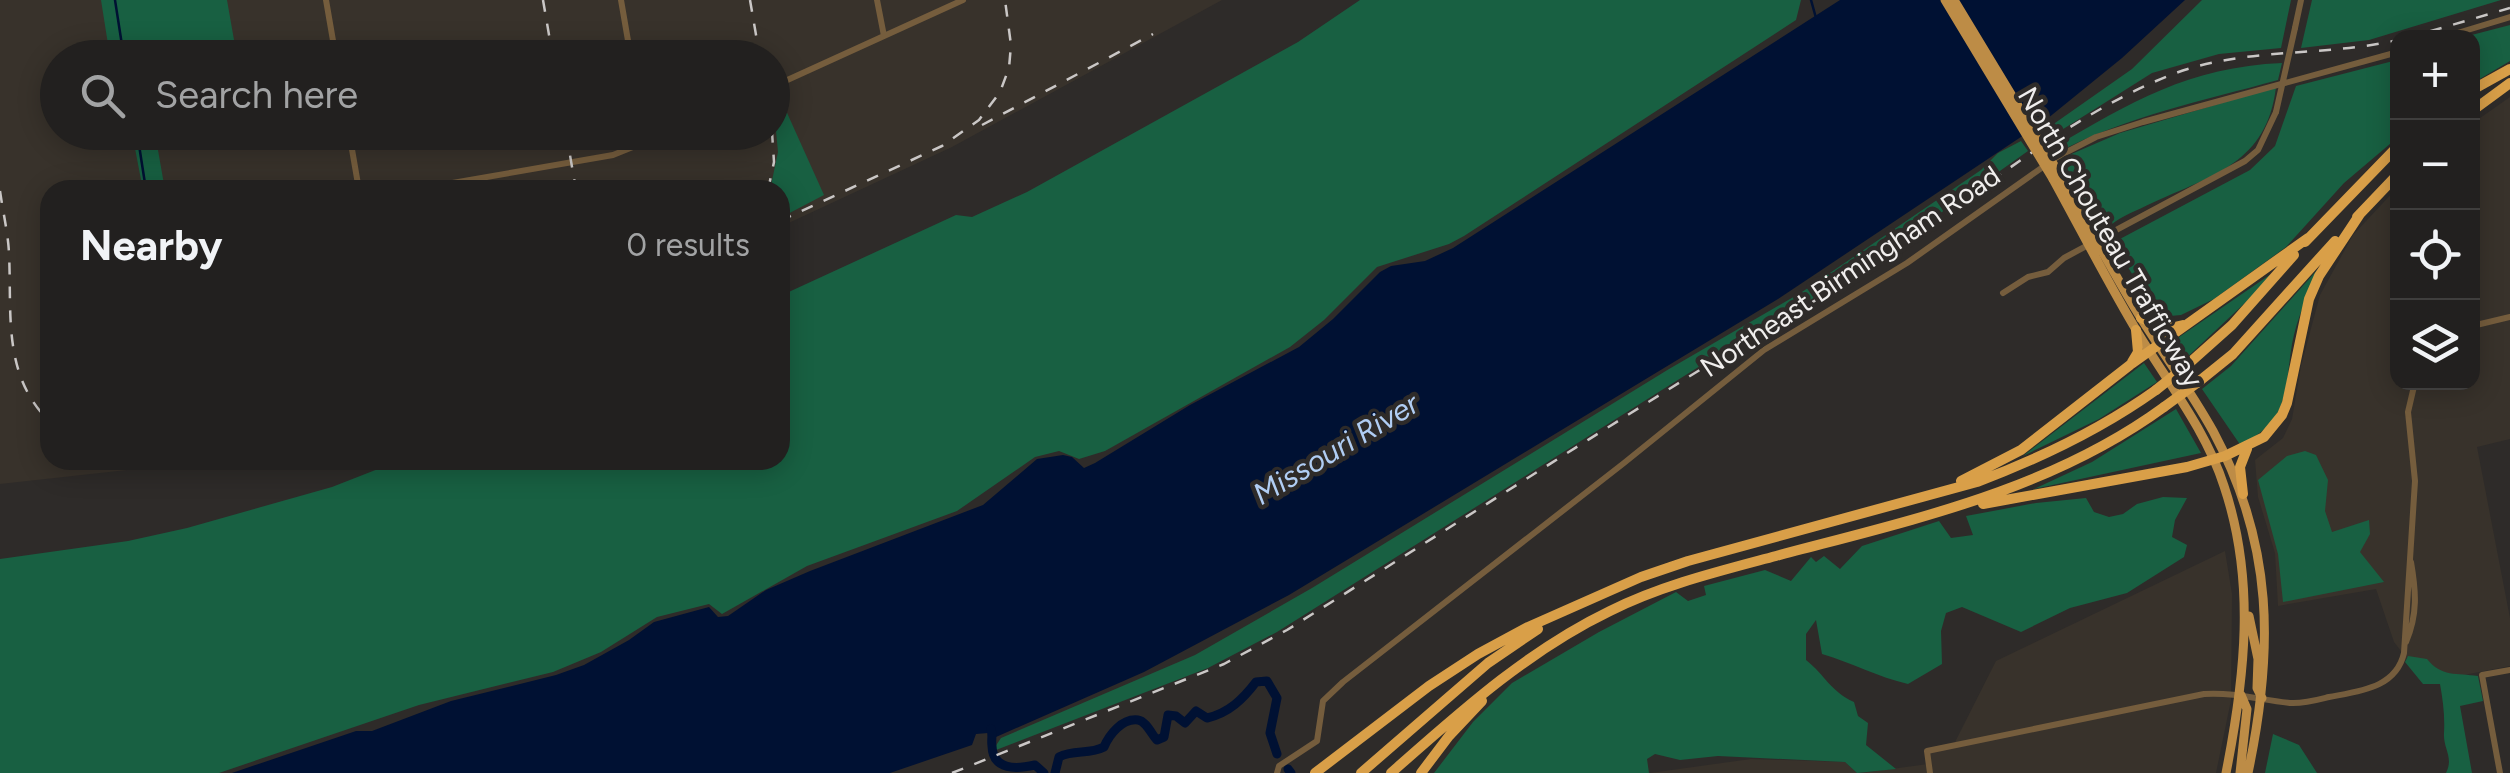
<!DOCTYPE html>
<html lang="en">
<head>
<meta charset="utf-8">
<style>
	body { margin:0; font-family:Figtree,sans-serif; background:#2e2d2c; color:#f1f3f6 }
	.controls { position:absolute; right:30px; top:30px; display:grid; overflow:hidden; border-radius:20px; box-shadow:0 5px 25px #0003 }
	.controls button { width:90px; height:90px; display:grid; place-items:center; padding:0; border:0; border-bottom:2px solid #3f3e3d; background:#22201f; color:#f1f3f6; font:50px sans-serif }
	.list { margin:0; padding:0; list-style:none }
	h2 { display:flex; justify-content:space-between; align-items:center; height:130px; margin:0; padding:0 40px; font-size:42px }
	h2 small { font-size:32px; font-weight:400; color:#a2a3a4 }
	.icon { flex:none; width:55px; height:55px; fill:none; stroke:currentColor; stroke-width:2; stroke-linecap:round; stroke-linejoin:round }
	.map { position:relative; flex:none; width:2510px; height:773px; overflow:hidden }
	.search { position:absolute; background:#22201f; box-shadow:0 5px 25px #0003; left:40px; top:40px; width:750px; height:110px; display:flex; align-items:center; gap:25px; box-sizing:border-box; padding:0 35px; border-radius:55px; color:#a2a3a4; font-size:38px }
	.panel { position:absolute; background:#22201f; box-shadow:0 5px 25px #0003; left:40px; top:180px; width:750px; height:290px; border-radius:30px }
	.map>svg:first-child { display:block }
</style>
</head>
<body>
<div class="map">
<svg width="2510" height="773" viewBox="0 0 2510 773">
	<rect width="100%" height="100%" fill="#2e2b29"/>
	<path fill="#38322b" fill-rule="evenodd" d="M0 0H1222L952 147 780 227V190H50V460H170L127 470 0 484ZM58 58H772V132H58Z
		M2510 97V439L2477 447 2510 618V666L2438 680 2408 660 2394 642 2376 589 2278 606 2275 553 2258 497 2255 460 2283 438 2292 419 2301 366 2320 295 2353 235 2397 188 2398 382H2472L2473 123Z
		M2225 551 2232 594 2231 700 2216 773H1862L1928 764 1927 751 1953 746 1996 661Z
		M1751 759 1845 762 1857 773H1650Z"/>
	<path fill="#186042" d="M101 0H227L237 57H110Z
		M1360 0H1801L1796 20 1464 236 1449 244 1377 267 1324 320 1290 347 1105 451 1079 459 1059 451 1035 457 957 511 807 566 722 614 709 604 657 617 601 652 553 672 419 705 219 773H0V559L128 541 187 528 332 487 401 460H780V296L956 215 972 217 1027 192 1298 42Z
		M2202 0H2291L2281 48 2219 54 2152 73 2049 138 2045 130 2132 69Z
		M2312 0H2501L2369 40 2301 48Z
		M2510 25V61L2473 83 2472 38 2464 37Z
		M2397 60V138L2344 183 2286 247 2214 299 2181 315 2159 317 2114 245 2118 240 2250 170 2275 146 2296 86Z
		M2282 63 2278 80C2203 101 2126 116 2057 153L2054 147C2131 102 2189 67 2282 63Z
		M2276 87C2267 163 2213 175 2152 203 2138 210 2121 216 2111 225L2103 226 2092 207 2081 198 2060 159 2120 133Z
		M779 95 824 195 780 218V190H770L778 152 773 99Z
		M132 133H155L165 190H143Z
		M2021 141 2028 151 1856 273 1735 344 1277 632 1208 668 996 750 995 747 1001 738 1195 655 1312 588 1669 369 1802 292 1981 170 1998 153Z
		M2318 269C2308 294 2297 318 2292 344 2288 367 2288 393 2277 414 2269 428 2254 437 2241 446L2202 389 2231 366Z
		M2271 274 2248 300 2181 363 2169 344Z
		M2144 363 2157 382 2099 419 2023 456Z
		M2176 409 2201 453 2034 489 2092 462Z
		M2305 451 2316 455 2328 480 2325 511 2332 532 2369 520 2370 534 2360 552 2384 582 2283 602 2278 554 2258 480 2287 456Z
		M2163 497 2187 498 2175 520 2172 537 2187 545 2184 557 2127 593 2070 608 2021 632 1962 607 1946 613 1941 631 1942 664 1908 684C1878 677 1852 663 1822 654L1816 620 1806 634V660C1826 676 1830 691 1854 702L1858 716 1868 723 1866 745 1896 769 1857 773 1845 762 1718 756 1680 760 1655 754 1647 759 1649 773H1434L1473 722 1512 683 1599 632 1676 592 1688 601 1706 595 1704 586 1765 570 1791 581 1811 557 1816 562 1824 556 1840 569 1862 546 1939 521 1951 538 1973 535 1966 516 2036 503 2086 498 2094 512 2109 517 2123 514 2137 504Z
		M2408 656 2427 659C2441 677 2457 673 2478 676L2483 701 2460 706 2472 773H2446C2454 757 2443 749 2444 733 2445 716 2443 701 2440 684H2423L2405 662Z
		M2273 734 2299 745 2317 773H2265Z"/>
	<path fill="#013" d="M1840 0H2185L2122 58 2042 123 1778 299 1289 595 1144 672 996 737 988 733 976 734 972 745 890 773H232L356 731H372L451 701 556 675 584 665 629 640 654 622 709 607 718 617 728 616 766 590 810 571 983 505 1037 459 1063 455 1072 457 1084 468 1095 463 1190 405 1299 347 1333 319 1380 272 1391 266 1425 261 1453 248Z"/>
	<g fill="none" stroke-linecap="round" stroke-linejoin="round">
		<path stroke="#013" stroke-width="2.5" d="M115 0 124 58
			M1811 0 1816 18
			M137 132 146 190"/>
		<path stroke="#013" stroke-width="9" d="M991 729C993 735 991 740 992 746 993 771 1017 769 1035 765L1044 773
			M1288 769 1291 773
			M1055 773 1059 757C1074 749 1089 755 1104 747 1109 735 1122 718 1138 720 1146 721 1152 735 1157 740L1164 737 1168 715 1176 716 1185 723 1196 711 1207 718C1229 713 1243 699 1256 682L1267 681 1277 698 1270 733 1277 754"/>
		<path stroke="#755d3d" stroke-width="6" d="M326 0 336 58
			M621 0 631 58
			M877 0 884 36
			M2295 28 2301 0
			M2441 38 2510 17
			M772 87 963 0
			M349 132 359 190
			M412 190 613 155 670 132
			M2003 293 2028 277 2048 272 2064 258 2245 161 2258 150 2276 112
			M2472 326 2510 317
			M2406 642C2418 614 2416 591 2411 562
			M1277 773 1279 766 1317 741 1323 701 1343 682 1624 463 1764 350 1907 263 2057 157 2096 137 2143 122 2398 52
			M1930 773 1927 751 2204 694C2234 692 2261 700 2290 703 2303 704 2317 700 2329 697 2360 691 2396 688 2404 653L2415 481 2408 412 2415 382
			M2500 773 2482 675 2510 670"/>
		<path stroke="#bd8c46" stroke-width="9" d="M2060 175C2086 221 2111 269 2139 315 2163 354 2191 391 2213 431 2274 545 2274 650 2248 773
			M2053 179C2081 230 2108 283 2138 333 2168 383 2206 430 2224 486 2256 581 2245 677 2226 773
			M2249 616 2258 659 2257 688 2262 698
			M2240 773 2247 709 2241 695"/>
		<path stroke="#d99f48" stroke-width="10" d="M2472 90 2510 69
			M2472 111 2510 83
			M2357 217 2398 174
			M2305 242 2398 146
			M2141 318 2166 329 2183 325
			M2132 362 2138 352 2136 330
			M2186 366 2232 325 2294 255
			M2197 383 2233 354 2335 241
			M1961 481 2021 450 2130 365 2308 238
			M2243 494 2240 467 2247 449
			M1983 504 2187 467 2225 456 2264 437 2282 415 2287 403 2309 299 2319 276 2360 214
			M1315 773 1429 686 1478 654 1528 627 1641 577 1688 561 1977 482C2041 458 2100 430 2156 390
			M1361 773 1488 663 1538 629
			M1391 773C1459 713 1527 651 1610 611 1662 585 1720 571 1776 556 1911 520 2049 491 2164 407
			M1421 773 1449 736 1482 701"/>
		<path stroke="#cac7c6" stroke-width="2.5" stroke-dasharray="12 12" stroke-linecap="butt" d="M543 0 553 58
			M750 0 760 58
			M2407 38 2510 8
			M982 125 1153 34
			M566 132 576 190
			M768 190 774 162 772 132
			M0 191C3 212 8 233 9 253 12 315 2 375 50 422
			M780 221 942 146 979 120 1000 92 1009 68 1011 45 1005 0
			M952 773 1224 664 1287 630C1429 541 1569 451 1711 363 1760 332 1811 304 1860 273 1964 208 2058 119 2173 74 2244 47 2324 57 2398 40"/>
		<path stroke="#755d3d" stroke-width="6" d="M2276 112 2295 28"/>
		<path stroke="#bd8c46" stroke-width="9" d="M1945 0 2053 179
			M1954 0 2060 175"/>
		<path stroke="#d99f48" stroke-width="10" d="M2156 390 2186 366
			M2164 407 2197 383"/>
	</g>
	<g text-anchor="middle" stroke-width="9" stroke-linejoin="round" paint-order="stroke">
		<g font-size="28" fill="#f0eeed" stroke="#2e2b29">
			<text transform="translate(2111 237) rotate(60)" y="10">North Chouteau Trafficway</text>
			<text transform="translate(1850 271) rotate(-34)" y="10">Northeast Birmingham Road</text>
		</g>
		<g font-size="30" font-style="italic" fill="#b0cdf3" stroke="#2e2b29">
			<text transform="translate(1336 449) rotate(-31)" y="10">Missouri River</text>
		</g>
	</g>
</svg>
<div class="controls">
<button>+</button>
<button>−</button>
<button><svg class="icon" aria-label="locate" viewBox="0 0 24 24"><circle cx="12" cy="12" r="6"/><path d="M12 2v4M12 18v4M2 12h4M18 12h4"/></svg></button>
<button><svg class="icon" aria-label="layers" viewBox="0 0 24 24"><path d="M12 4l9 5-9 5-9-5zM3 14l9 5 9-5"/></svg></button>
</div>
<div class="search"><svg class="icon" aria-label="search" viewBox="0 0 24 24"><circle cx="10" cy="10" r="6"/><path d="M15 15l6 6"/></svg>Search here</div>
<section class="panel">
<h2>Nearby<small>0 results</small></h2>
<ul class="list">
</ul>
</section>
</div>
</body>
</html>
